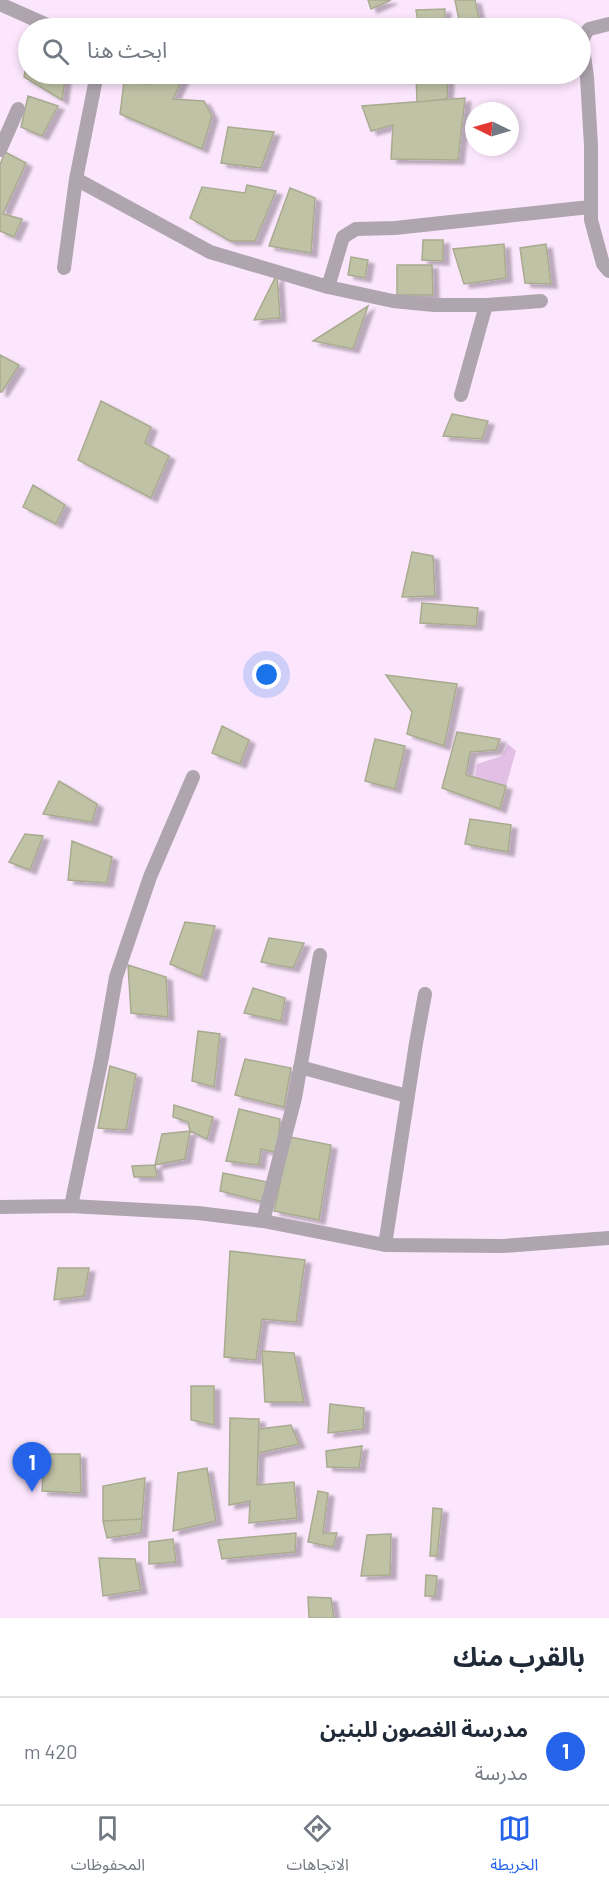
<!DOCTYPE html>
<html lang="ar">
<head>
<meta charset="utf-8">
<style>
	body { margin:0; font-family:Barlow,"Noto Sans Arabic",sans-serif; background:#f6f6f7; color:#1f2937; direction:rtl }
	.compass { position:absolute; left:465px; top:102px; width:54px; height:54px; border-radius:50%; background:#fff; box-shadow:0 3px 9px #0003; rotate:275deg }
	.you { position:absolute; left:267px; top:675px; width:21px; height:21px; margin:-15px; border:4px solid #fff; border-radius:50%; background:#1a73e8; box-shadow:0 0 0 9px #1a73e833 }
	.badge { display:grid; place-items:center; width:39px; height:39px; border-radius:50%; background:#2563eb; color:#fff; font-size:20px; font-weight:700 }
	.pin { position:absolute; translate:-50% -50px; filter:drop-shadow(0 2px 3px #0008) }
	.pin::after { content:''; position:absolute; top:32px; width:21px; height:18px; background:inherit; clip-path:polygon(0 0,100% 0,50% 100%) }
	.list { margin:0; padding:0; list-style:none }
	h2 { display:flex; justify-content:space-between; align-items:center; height:78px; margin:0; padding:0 24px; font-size:26px }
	h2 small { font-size:20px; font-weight:400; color:#747a83 }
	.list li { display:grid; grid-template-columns:39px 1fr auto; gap:18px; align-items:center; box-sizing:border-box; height:108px; padding:0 24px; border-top:2px solid #e0e1e3 }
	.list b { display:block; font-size:22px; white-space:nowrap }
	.list p { margin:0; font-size:20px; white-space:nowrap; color:#747a83 }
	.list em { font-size:20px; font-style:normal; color:#747a83 }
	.icon { flex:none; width:33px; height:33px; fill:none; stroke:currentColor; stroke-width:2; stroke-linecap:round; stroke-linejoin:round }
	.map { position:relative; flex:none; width:609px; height:1618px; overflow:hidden; direction:ltr }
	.search { position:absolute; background:#fff; box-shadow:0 3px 9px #0003; left:18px; right:18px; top:18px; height:66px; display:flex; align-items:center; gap:15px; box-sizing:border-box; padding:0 21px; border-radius:33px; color:#747a83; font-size:22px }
	.sheet { height:186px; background:#fff }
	nav { display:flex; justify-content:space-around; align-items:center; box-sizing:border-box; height:84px; border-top:2px solid #e0e1e3; background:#fff; font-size:16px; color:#747a83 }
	nav a { display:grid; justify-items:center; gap:3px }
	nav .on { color:#2563eb }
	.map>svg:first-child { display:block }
</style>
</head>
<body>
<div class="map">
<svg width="609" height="1618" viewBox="0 0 609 1618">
	<defs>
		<filter id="shadow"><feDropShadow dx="6" dy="4" stdDeviation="1.5" flood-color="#0004"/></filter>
	</defs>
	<rect width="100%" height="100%" fill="#fce6fd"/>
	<path fill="#e2c0e5" d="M508 744 516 751 506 786 475 777 477 764 502 756Z"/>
	<path fill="#c0c2a6" stroke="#a9ab90" stroke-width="1.5" filter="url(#shadow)" d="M368 0H391L371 9Z
		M455 0H475L479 18 460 25Z
		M445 9 444 28H419L416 10Z
		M27 61 28 62V74H53L65 79 62 100 24 77Z
		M154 74H185L173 99 204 101 212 116 202 149 120 114 124 82 150 84Z
		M395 74H448L447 99 417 102 416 74Z
		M28 96 58 106 42 136 21 127Z
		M465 98 458 160 391 159 393 125 371 131 362 106Z
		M228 127 274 132 261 168 221 163Z
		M5 152 26 163 3 214 22 219 14 237 0 231V165Z
		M247 185 276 191 255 241H230L190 218 202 187 245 193Z
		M290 188 315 198 311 253 269 246Z
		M423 240H443V261L422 260Z
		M504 244 506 278 464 284 453 249Z
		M546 244 551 284 525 283 520 248Z
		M351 257 368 260 365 278 348 275Z
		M397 265H432L433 295H397Z
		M277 274 280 318 254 320Z
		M368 306 353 349 313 341Z
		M0 355 19 365 2 392H0Z
		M101 401 151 427 145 443 169 456 151 498 78 460Z
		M452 414 488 421 482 439 443 436Z
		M33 485 65 505 56 524 23 507Z
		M412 552 433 556 435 596 402 597Z
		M422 603 478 608 476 626 420 623Z
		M386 675 457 684 444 746 407 734 412 712Z
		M222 726 249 740 240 764 212 753Z
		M457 732 500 739 496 750 470 752 466 775 506 786 500 809 442 788Z
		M375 739 405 746 395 789 365 781Z
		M59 781 97 804 92 822 43 814Z
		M470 819 511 825 508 852 465 844Z
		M25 834 43 836 30 870 9 862Z
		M72 841 112 857 107 883 68 880Z
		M185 922 215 926 201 977 170 964Z
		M269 938 304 943 293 968 261 962Z
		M128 965 166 977 168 1017 131 1013Z
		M253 988 285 998 281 1021 244 1013Z
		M198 1031 220 1034 214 1087 192 1081Z
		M245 1059 291 1068 284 1107 235 1095Z
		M110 1066 136 1074 126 1130 98 1128Z
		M174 1105 213 1117 207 1139 190 1131 188 1122 173 1117Z
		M239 1109 280 1119 278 1153 261 1149 259 1165 226 1161Z
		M190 1131 185 1159 155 1165 162 1134Z
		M290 1137 331 1145 319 1220 274 1211Z
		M155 1165 157 1177H134L132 1166Z
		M223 1173 267 1182 264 1202 220 1191Z
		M230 1251 305 1260 296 1322 262 1319 256 1360 224 1357Z
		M58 1268H89L84 1296 54 1300Z
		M262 1351 294 1353 304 1402H265Z
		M191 1386H214V1425L191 1420Z
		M330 1404 364 1408 363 1429 328 1433Z
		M230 1418 259 1419 257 1485 294 1482 297 1518 249 1523 250 1501 229 1505Z
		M291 1425 299 1444 258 1453 259 1429Z
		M362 1446 359 1468 327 1467 326 1451Z
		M44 1454H80L81 1493 42 1491Z
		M207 1468 216 1521 173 1531 178 1473Z
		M145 1478 142 1519 103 1521V1486Z
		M318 1491 328 1493 323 1533H337L333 1547 308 1542Z
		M433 1508 442 1509 437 1556H430Z
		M142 1519 141 1533 107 1538 103 1521Z
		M296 1533 295 1552 222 1559 218 1540Z
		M391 1534 390 1575 361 1576 367 1535Z
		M173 1539 176 1562 149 1564V1542Z
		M99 1558 135 1559 141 1590 103 1596Z
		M426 1575 437 1576 435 1596H425Z
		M308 1597 331 1598 334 1618H309Z"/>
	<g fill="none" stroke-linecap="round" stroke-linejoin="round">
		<path stroke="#aea5af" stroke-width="14" d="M0 4 54 28
			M609 24 589 29 585 34 582 41 587 77 591 146V220L603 264 609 271
			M0 150 18 109
			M76 179 210 252 328 287 393 301 434 305H486L541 301
			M64 268 76 179 97 74
			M328 287 343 237 356 229 395 228 590 207
			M461 395 486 305
			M300 1067 407 1096
			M71 1206 102 1057 116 977 150 877 193 777
			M0 1207 71 1206 198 1213 263 1221 385 1245 503 1246 609 1238
			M263 1221 295 1098 320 955
			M385 1245 416 1043 425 994"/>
	</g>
</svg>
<svg class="compass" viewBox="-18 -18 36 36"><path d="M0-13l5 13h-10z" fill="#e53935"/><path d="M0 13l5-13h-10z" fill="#747a83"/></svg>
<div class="you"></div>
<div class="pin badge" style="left:32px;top:1492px">1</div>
<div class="search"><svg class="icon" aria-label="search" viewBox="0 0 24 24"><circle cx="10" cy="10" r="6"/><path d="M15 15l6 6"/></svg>ابحث هنا</div>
</div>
<section class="sheet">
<h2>بالقرب منك<small></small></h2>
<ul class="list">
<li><span class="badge">1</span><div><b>مدرسة الغصون للبنين</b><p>مدرسة</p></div><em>420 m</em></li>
</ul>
</section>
<nav>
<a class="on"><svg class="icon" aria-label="map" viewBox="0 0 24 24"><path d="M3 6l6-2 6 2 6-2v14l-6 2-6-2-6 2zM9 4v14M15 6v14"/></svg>الخريطة</a>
<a><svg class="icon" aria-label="directions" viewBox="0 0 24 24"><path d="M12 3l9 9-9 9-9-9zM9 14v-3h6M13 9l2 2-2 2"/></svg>الاتجاهات</a>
<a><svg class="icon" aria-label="saved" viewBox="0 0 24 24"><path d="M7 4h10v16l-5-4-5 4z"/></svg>المحفوظات</a>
</nav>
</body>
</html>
